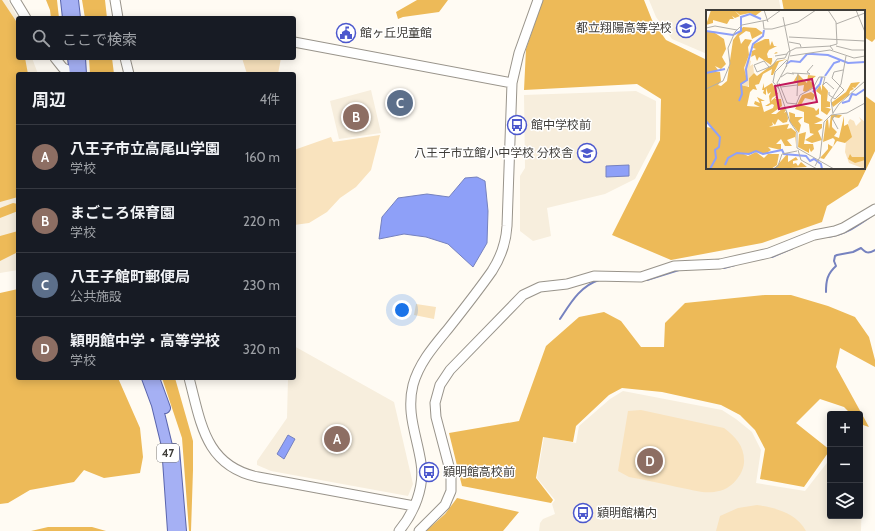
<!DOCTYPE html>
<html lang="ja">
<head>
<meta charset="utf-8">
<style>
	body { margin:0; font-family:Cabin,"Noto Sans JP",sans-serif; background:#20242c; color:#f1f3f6 }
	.controls { position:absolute; right:12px; bottom:12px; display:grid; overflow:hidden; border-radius:4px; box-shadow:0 2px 10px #0003 }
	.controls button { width:36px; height:36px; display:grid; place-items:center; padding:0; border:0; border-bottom:1px solid #363941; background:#171b24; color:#f1f3f6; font:20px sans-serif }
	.you { position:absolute; left:402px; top:310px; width:14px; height:14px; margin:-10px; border:3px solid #fff; border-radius:50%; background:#1a73e8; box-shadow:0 0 0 6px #1a73e833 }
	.badge { display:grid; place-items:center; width:26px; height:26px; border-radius:50%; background:#a7ade4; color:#fff; font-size:13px; font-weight:700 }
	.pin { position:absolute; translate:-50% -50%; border:2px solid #fff; box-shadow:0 1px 4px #0006 }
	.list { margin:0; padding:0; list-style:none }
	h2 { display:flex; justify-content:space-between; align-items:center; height:52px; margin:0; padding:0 16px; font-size:17px }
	h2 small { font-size:13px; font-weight:400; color:#9ea1a6 }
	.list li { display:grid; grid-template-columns:26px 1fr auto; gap:12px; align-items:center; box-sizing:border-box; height:64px; padding:0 16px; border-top:1px solid #363941 }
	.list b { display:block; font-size:15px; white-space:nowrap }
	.list p { margin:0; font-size:13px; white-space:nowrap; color:#9ea1a6 }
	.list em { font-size:13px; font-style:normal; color:#9ea1a6 }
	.icon { flex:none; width:22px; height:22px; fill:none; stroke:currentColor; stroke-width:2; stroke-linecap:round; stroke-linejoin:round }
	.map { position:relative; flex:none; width:875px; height:531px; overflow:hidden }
	.search { position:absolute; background:#171b24; box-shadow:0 2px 10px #0003; left:16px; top:16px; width:280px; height:44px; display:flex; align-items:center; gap:10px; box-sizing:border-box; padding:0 14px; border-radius:4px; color:#9ea1a6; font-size:15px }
	.panel { position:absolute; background:#171b24; box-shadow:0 2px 10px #0003; left:16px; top:72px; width:280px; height:308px; border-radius:4px }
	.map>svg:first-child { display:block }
</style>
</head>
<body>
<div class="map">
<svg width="875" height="531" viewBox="0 0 875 531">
	<rect width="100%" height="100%" fill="#fffbf3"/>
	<path fill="#f7eedd" d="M0 0H8L18 18V58H32L38 74H18V270L0 273Z
		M649 0H779L781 11H707V54L672 39 656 17Z
		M371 90 381 133 339 139 330 101Z
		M636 91 656 101V139L635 179 605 194 547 208 551 236 533 241 520 231V176L525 168 524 95Z
		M294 346 394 402 413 484 408 496 271 471 257 465V461L287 418 288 378H294Z
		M623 391 722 410 736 419 752 432 761 450 756 483 805 491 830 459V516H860V462L863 463 861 531H539L540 523 543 519 555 514 552 504 555 500 537 478 544 437 576 443 579 426 610 399Z"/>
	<path fill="#f9e3be" d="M242 58H281L278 74H247Z
		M380 135 371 170 356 187 340 198 327 212 309 223 294 225V150L331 137 333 142Z
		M416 304 436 307 434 319 414 315Z
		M641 410 724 428C736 437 745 447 744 463 743 475 731 489 719 491 705 495 690 489 677 487 661 483 645 480 629 477L618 471 628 411Z
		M757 505C776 508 796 513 806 531H716L720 516 738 508Z"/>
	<path fill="#edba58" d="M0 0H2L18 24V58H25L28 74H18V197L0 202Z
		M46 0H57L59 18H51L50 10Z
		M82 0H105L107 18H85Z
		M417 0H448L439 12 403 17 398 19 396 12Z
		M543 0H644L652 20 666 40 707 60V168H864V95L875 103V151L858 186 827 206 822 222 762 243 671 260 612 235 660 140 661 99 637 84 524 90 526 49Z
		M782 0H875V39L872 42 864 37V11H784Z
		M89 58H112L114 74H90Z
		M13 203 18 204V211L0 218V208Z
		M18 231V252L0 261V236Z
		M18 289V378H118L140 428 143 457 140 473 104 478 84 470 74 482 30 490 8 503 0 504V293Z
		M765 295H791L828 306 855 317 869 337 875 360V367L840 348 836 367 869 427 860 424V414H851L844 407 820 399 796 423 830 450 804 487 760 479 765 449 755 430 740 415 721 405 662 392 622 388 609 395 576 426 573 442 543 437 536 478 553 500 551 503 462 486 449 433 519 421 546 346 579 317 604 312 621 321 641 347H664L665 323 685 303Z
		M162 378H175L193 441V470L191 531H189L182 438Z
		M457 498 519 512 503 531H426L445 514Z
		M48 527H92L106 531H31Z"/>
	<path fill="#8ea0f8" stroke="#7682bf" d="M629 165V176L606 177V166Z
		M477 177 485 181 488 211 487 243 473 267 448 244 426 237 404 234 379 239 382 217 398 198 427 194 449 197 465 178Z
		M288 435 295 439 284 459 277 454Z"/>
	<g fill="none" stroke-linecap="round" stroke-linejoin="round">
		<path stroke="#7682bf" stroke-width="2" d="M827 237C845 235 859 225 873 215
			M772 257 793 248
			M724 268 735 265
			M647 280 679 270
			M826 292C826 281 827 274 836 266L834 261 835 256 837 255 853 252 861 248C866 253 868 254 875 250
			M560 319C570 304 580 286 599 280"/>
		<g stroke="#99948b" stroke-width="11">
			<path id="secondary" d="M15 0 26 18
				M115 0 118 18
				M294 42 512 83
				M55 58 63 68 77 74
				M125 58 129 74
				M189 378C201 423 205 466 258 477L414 506
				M399 531C414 513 425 487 421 463 417 436 406 413 413 385 419 363 434 346 448 329 463 310 478 291 492 271 501 257 506 242 507 226L512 83 519 53 538 0
				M419 531 445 505 451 491V474L436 417 435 403 440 385 450 370 523 295 540 287 567 284 594 276 641 277 674 266 720 264 769 253 814 235 835 231 843 228 875 209"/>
		</g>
		<g stroke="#5a65ad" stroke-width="12">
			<path id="primary" d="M66 0 68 18
				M73 0 75 18
				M73 58 75 74
				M80 58 81 74
				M147 378 157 405 167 446 173 531
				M154 378 165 408
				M174 449 181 531"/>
		</g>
		<use href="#secondary" stroke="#fff" stroke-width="9"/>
		<use href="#primary" stroke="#a5b0f4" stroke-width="10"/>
	</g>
	<defs>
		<g id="school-ring" transform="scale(1)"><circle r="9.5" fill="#fff" stroke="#4c58cd" stroke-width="1.5"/><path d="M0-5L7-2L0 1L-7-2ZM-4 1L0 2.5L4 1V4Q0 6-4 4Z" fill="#4c58cd"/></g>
		<g id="civic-ring" transform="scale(1)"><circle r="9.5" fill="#fff" stroke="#4c58cd" stroke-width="1.5"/><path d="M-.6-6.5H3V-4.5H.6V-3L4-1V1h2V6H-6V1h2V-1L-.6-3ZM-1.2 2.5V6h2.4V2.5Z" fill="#4c58cd"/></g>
		<g id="bus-ring" transform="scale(1)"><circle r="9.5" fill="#fff" stroke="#4c58cd" stroke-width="1.5"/><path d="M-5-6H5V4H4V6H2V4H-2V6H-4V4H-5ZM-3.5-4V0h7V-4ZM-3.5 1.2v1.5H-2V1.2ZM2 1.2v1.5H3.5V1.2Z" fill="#4c58cd"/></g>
	</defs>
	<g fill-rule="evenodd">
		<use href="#school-ring" x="686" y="28"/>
		<use href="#civic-ring" x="346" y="33"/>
		<use href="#bus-ring" x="517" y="125"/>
		<use href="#school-ring" x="587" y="153"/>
		<use href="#bus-ring" x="429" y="472"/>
		<use href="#bus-ring" x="583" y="513"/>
	</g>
	<g text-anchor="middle" stroke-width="3" stroke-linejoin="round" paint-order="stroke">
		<rect fill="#fff" stroke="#797774" stroke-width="1" x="157" y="444" width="22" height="18" rx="3"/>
		<g font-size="11" font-weight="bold" fill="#3f3d39">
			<text x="168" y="457">47</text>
		</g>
		<g font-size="12" fill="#3f3d39" stroke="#fff" text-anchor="start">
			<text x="672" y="32" text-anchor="end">都立翔陽高等学校</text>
			<text x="360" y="37">館ヶ丘児童館</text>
			<text x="531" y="129">館中学校前</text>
			<text x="573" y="157" text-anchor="end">八王子市立館小中学校 分校舎</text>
			<text x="443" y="476">穎明館高校前</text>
			<text x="597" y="517">穎明館構内</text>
		</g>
	</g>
	<g transform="translate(706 10)">
		<rect width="159" height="159" fill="#fffbf3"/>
		<path d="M41 49 45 51 44 56 47 54 48 63 43 68 44 74 41 77 35 74 40 71 38 60ZM153 107 159 112V159L143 153 139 142H136H139L140 132 145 126 142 112 144 109 148 111 150 116 155 111Z" fill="#f9e3be"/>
		<path d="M5 0H57L49 6 44 3 34 5 29 1 34 6 29 8 26 6 28 9H24L21 14 7 10V13L0 15ZM37 17 50 18 57 23 46 29 44 22 40 21 33 26 35 34 39 29 46 30 42 37 43 45 38 58 41 70 35 75 43 77V68L48 63 51 66 71 51 81 49 73 52 67 65H65L66 59 57 64 53 74 49 75 51 80 47 79 44 82 41 96 54 97 48 94 49 91 54 93 51 87 59 91H55L58 102 67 98 68 95 66 94 62 96H59L64 93 63 86 65 82 62 84 60 78V85L57 83 58 80H56L58 73V78L66 73 72 84 66 88 65 91 72 85 69 89H75L76 96 65 104H70L77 98 80 100 78 103 81 101 82 109 81 112 77 113 72 109 69 115 66 112 67 115 63 117 83 114 81 119 85 118 90 122 89 135V127L81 130 86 136H79L75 129 70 134H75V140L62 137 65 140 59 144 49 141 44 144H38L42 146 50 142 58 148 62 144H73L71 155 65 159H0V117L6 118 0 112V21L12 22 9 23 18 29 20 39 16 47 20 54 15 59 9 56 12 60 8 62H14L15 71 12 75 15 76 21 71 27 30ZM59 29H63L64 36 66 31 68 36H71L63 40 61 44 62 48H66V52L68 44 70 42 72 43 68 44 65 55 53 47 51 51 49 45 45 47 46 41 50 39 47 38 48 34ZM92 64 101 73 102 65 110 66 104 71 108 74 107 77 100 82 97 81 98 75 92 76V71L86 74ZM154 72 149 78 146 77 148 79 144 81 143 85 127 97 125 93 140 82 145 73ZM116 74 122 81 121 91 124 92V97H119L125 99 121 105 115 101V85L110 81 114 75 116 81ZM105 82 109 85 107 90 99 88 95 95 108 98 110 101 113 98V104L109 106 117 110 108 114H116V118L112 121 116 130 106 133 99 130 108 124 104 123 103 114 98 112V102L89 99 96 85ZM83 102 89 104V107H97L92 111 95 115 93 123 84 112ZM125 105H136L133 108 128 107 126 111V117L131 122 128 126 133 128 138 106V116L142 114 146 127 139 133 131 131 118 149 114 148 122 139V134L127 137 129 130 127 128 117 132 120 111 122 109 123 119ZM100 122 98 134H107L108 139 105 142 103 138V143L92 137 93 124ZM82 143V152L90 147 92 150 87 151V154L90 153 92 156 95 152 101 157 68 159ZM144 144 146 147H159V150L149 153 142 149Z" fill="#edba58"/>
		<path fill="none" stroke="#8ea0f8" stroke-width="2" d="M0 21 27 25 35 21V7L44 4 55 9M80 54 85 51 94 52 101 44H106L122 45 142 53 159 52M0 63 19 59M119 66 128 53 134 51M107 82 114 74 116 67M33 91 36 84 35 74 41 70 40 59 47 34 57 26 58 20M136 93 143 91 146 84 150 85 159 79M0 111 14 127 13 137 9 140 10 148 4 159M19 155 22 148 31 143 43 144 50 141 57 144 76 140 78 144 100 146 104 151 108 149 115 154 116 159"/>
		<path fill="none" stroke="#b2afa9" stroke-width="1" d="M58 0 62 12M122 0 130 12 131 34 124 36 127 40M150 0 159 22M77 7 84 42 80 57M57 11 58 19H66L92 12 110 0M130 14 159 3M0 18 9 16 31 20M83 27 159 31M83 32 94 34 95 37M130 36 146 40H159M69 46 81 44M84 46 124 40 148 48 159 46M81 55 71 73 84 112 91 122V138L128 159M63 57 58 51 48 55 51 62 66 56 67 55 71 49 79 48 82 42 90 38 125 36M86 63 104 64 101 62 107 55M75 67 81 63 88 64M73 73 81 93 91 94M75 77 91 75M0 79 17 71 24 54 22 38 29 22 36 15 61 10 75 0M73 79 67 72 69 62 81 50M123 82V85L129 89 138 80 126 68 128 62 137 60M91 86 92 63M89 97 94 85 107 78 113 67H119L117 75 120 72 128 79M127 103 133 94 159 71M127 104 125 90 135 74 140 46M131 105 126 108 132 119M92 140 95 150 111 159M109 156 114 147 118 112 125 105 141 103 159 93M67 159 72 156 76 144 91 141"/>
		<path fill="#c2185b" fill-opacity="0.15" stroke="#c2185b" stroke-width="2" d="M106 69 111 92 73 99 69 76Z"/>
		<rect width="159" height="159" fill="none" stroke="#3f3d39" stroke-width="2"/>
	</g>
</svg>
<div class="controls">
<button>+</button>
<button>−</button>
<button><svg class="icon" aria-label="layers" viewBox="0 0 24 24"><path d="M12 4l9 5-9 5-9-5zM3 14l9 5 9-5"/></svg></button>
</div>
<div class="you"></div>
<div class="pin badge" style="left:337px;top:439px;background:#8d6e63">A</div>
<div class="pin badge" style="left:356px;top:117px;background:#8d6e63">B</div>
<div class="pin badge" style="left:400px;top:103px;background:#5c6f8a">C</div>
<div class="pin badge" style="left:650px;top:461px;background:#8d6e63">D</div>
<div class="search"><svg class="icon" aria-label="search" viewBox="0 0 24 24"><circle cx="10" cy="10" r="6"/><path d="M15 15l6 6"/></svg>ここで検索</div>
<section class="panel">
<h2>周辺<small>4件</small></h2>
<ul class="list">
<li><span class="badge" style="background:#8d6e63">A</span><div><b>八王子市立高尾山学園</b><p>学校</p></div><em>160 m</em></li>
<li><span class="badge" style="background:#8d6e63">B</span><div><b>まごころ保育園</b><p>学校</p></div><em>220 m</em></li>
<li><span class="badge" style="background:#5c6f8a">C</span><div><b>八王子館町郵便局</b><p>公共施設</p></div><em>230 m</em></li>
<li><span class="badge" style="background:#8d6e63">D</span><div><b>穎明館中学・高等学校</b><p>学校</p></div><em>320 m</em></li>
</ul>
</section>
</div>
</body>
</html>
